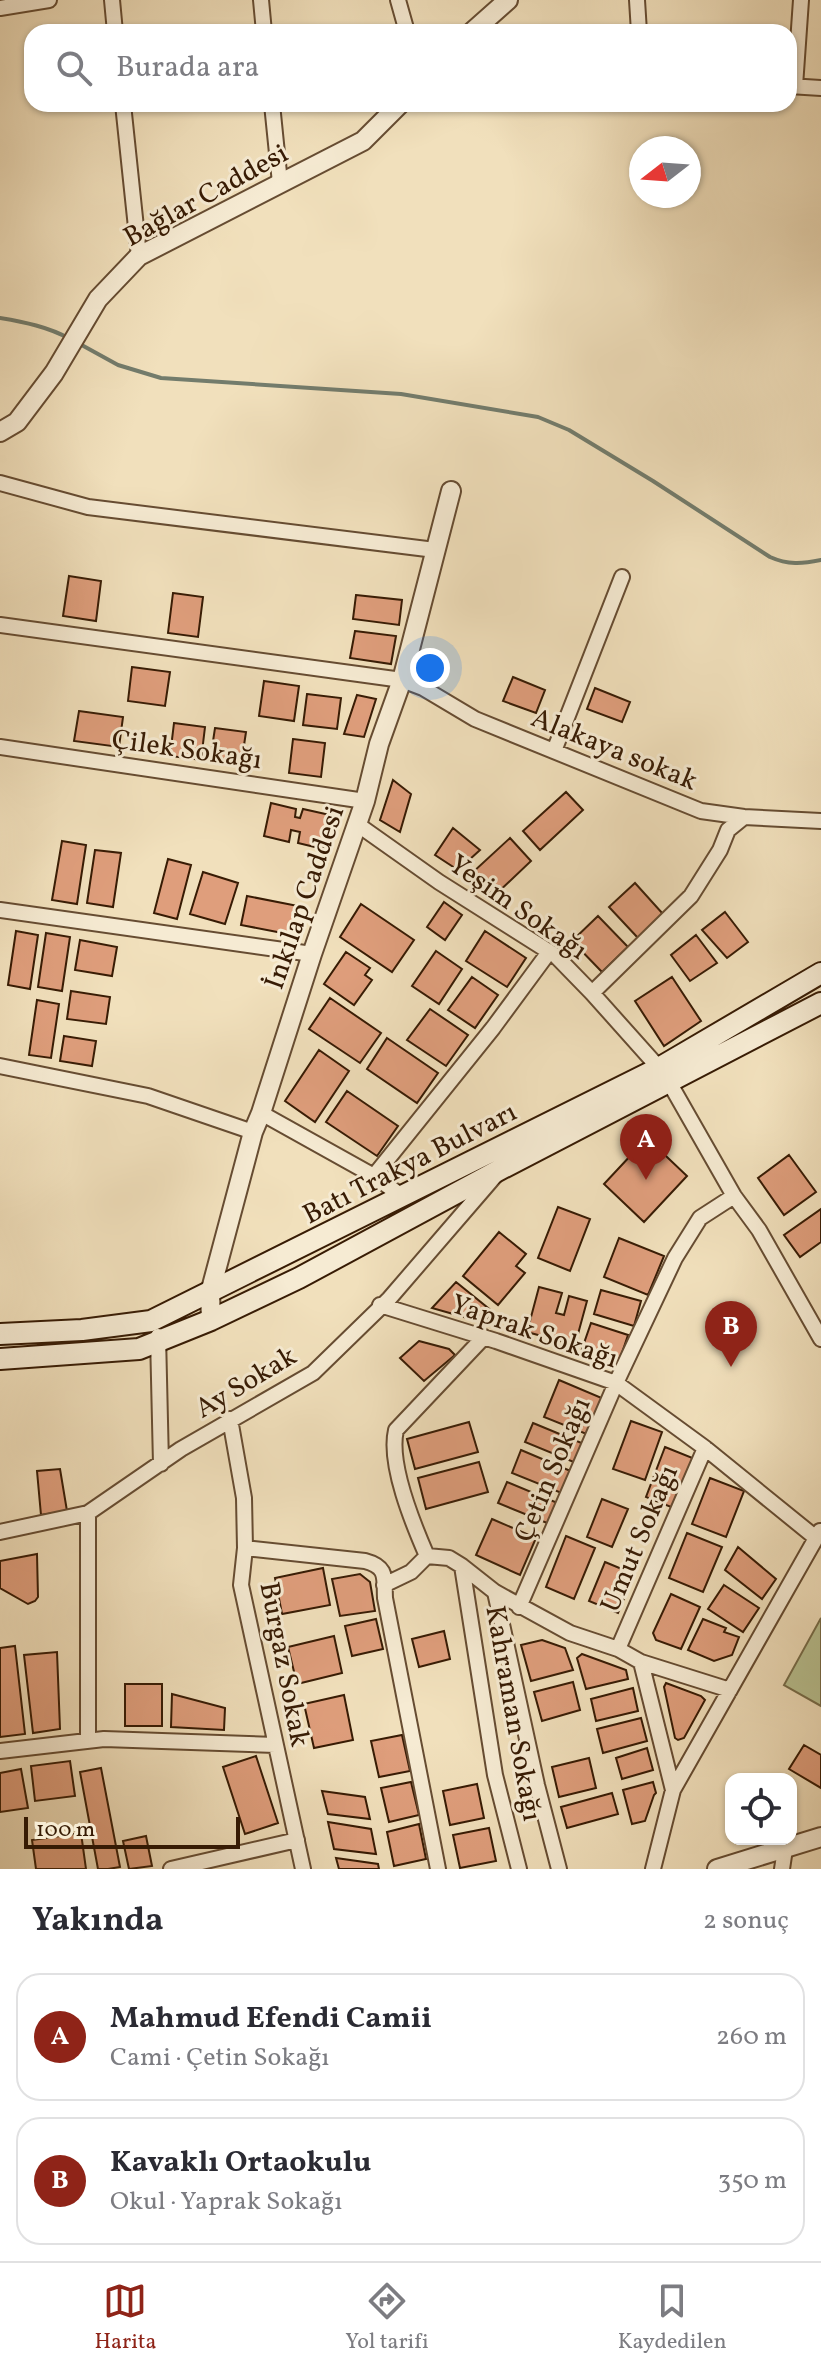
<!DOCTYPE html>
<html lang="tr">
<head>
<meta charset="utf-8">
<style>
	body { margin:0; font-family:Vollkorn,serif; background:#f7f7f7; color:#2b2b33 }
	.controls { position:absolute; right:24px; bottom:24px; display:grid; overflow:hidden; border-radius:16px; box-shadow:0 2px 6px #0004 }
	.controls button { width:72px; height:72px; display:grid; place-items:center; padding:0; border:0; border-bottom:2px solid #e1e1e2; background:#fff; color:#2b2b33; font:40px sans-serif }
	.compass { position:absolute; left:629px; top:136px; width:72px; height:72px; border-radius:50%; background:#fff; box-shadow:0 2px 6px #0004; rotate:253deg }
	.scale { position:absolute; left:24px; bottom:20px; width:216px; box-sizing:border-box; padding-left:8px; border:4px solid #371b04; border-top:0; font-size:22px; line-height:28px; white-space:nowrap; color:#371b04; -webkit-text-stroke:6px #f6ebd3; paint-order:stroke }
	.you { position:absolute; left:430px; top:668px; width:28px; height:28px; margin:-20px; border:6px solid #fff; border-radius:50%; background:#1a73e8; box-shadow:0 0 0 12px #1a73e833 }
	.badge { display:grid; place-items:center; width:52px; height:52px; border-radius:50%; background:#8f2418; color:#fff; font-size:26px; font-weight:700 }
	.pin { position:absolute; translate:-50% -66px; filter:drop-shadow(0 2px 4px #0008) }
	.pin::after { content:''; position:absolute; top:42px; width:28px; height:24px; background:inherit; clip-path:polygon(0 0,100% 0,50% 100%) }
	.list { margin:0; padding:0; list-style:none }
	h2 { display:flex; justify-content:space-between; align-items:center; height:104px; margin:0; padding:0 32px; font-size:34px }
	h2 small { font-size:26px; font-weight:400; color:#7c7c81 }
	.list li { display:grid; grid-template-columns:52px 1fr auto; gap:24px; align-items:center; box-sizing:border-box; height:128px; margin:0 16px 16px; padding:0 16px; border:2px solid #e1e1e2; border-radius:24px }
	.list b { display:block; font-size:30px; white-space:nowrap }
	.list p { margin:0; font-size:26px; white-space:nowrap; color:#7c7c81 }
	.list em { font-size:26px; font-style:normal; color:#7c7c81 }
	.icon { flex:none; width:44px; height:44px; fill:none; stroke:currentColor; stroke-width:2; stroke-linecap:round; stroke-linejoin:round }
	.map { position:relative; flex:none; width:821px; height:1869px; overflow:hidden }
	.search { position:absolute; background:#fff; box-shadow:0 2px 6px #0004; left:24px; right:24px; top:24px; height:88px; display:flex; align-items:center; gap:20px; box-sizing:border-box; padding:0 28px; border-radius:24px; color:#7c7c81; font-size:30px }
	.sheet { height:392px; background:#fff }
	nav { display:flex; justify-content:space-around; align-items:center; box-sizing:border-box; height:112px; border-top:2px solid #e1e1e2; background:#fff; font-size:22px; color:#7c7c81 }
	nav a { display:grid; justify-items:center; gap:4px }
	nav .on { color:#8f2418 }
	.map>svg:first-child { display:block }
</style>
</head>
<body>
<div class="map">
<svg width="821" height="1869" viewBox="0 0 821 1869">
	<rect width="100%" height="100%" fill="#f1e0bc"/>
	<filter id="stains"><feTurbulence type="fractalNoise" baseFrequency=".0025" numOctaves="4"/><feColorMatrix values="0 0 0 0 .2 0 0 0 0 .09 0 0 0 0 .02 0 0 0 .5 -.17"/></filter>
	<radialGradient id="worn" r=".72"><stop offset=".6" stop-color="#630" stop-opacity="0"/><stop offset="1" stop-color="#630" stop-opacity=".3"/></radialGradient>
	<path fill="#b9c292" stroke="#786e4b" stroke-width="2" d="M821 1618V1706L784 1685Z"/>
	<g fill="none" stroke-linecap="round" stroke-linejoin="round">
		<path stroke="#737c6c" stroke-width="4" d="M0 318C24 322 49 327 70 339
			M78 343 118 365 161 378 401 394 538 417 569 430 653 481 770 557C788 565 802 564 821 560"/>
	</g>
	<path fill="#df9e7c" stroke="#371b04" stroke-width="2" d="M69 576 101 581 96 621 63 616Z
		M173 593 203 597 198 637 168 633Z
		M356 595 402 600 399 625 353 619Z
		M355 631 396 636 391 664 350 658Z
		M132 667 170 672 165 706 128 701Z
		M513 677 545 690 536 713 503 701Z
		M264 681 299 686 294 721 259 716Z
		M595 688 630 702 622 722 587 709Z
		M307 694 341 698 337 729 303 725Z
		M357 695 376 699 364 737 344 734Z
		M79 711 123 717 119 747 74 741Z
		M174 723 205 727 201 760 170 756Z
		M215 728 246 732 241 765 210 761Z
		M293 739 325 743 321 777 289 773Z
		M393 780 411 794 400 832 380 820Z
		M566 792 583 810 540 850 523 831Z
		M271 803 296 809 295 817 300 818 303 809 330 815 323 849 298 843 300 832 291 830 289 842 264 836Z
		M453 828 480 850 458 870 435 855Z
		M510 838 531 861 494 896 472 873Z
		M62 841 86 845 77 904 52 900Z
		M95 850 121 853 113 907 87 903Z
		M168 859 191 865 177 919 154 913Z
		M203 872 238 883 225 924 190 914Z
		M635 883 663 914 638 938 609 907Z
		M247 896 298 906 293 935 241 925Z
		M444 902 462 915 445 940 427 927Z
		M361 904 414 940 392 972 340 937Z
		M725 912 748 942 727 958 702 930Z
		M598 916 628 947 602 972 572 941Z
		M16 931 38 935 30 989 8 985Z
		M485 931 526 958 507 987 466 961Z
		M46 933 70 937 62 991 38 987Z
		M696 935 717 963 690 981 671 955Z
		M80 940 117 947 112 976 75 970Z
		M436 951 462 969 439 1004 412 986Z
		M346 952 370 968 365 975 372 980 354 1005 324 984Z
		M472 977 498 995 475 1028 448 1010Z
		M672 977 701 1021 664 1046 635 1001Z
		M71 991 110 997 106 1024 67 1019Z
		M330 998 381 1033 360 1063 309 1029Z
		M37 1000 59 1004 51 1058 29 1055Z
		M430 1009 468 1035 446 1066 407 1040Z
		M64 1036 96 1041 92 1066 60 1061Z
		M387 1038 438 1073 417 1103 367 1069Z
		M319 1050 349 1071 315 1122 285 1101Z
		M347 1091 398 1126 377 1156 326 1122Z
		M647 1138 687 1176 644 1222 604 1184Z
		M789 1155 816 1192 784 1215 758 1178Z
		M558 1207 590 1219 570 1271 538 1258Z
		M821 1209V1242L800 1257 784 1235Z
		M499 1232 526 1254 516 1266 525 1273 498 1305 463 1276Z
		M619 1238 664 1256 648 1295 604 1277Z
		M456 1282 493 1312 485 1323 432 1308Z
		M539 1287 562 1293 556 1313 564 1315 569 1296 587 1301 575 1345 527 1332Z
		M601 1290 641 1301 634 1326 594 1314Z
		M591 1323 628 1335 619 1362 582 1349Z
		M419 1341 449 1349 455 1355 424 1381 400 1358Z
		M559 1380 604 1399 589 1435 544 1417Z
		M631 1421 662 1432 645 1480 613 1469Z
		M469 1422 478 1452 415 1469 407 1439Z
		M533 1423 584 1444 576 1463 525 1442Z
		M665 1447 695 1459 676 1509 646 1497Z
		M521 1450 573 1472 564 1494 512 1473Z
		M479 1462 488 1492 426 1509 418 1478Z
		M60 1469 67 1511 41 1515 37 1471Z
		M710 1478 744 1491 726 1537 692 1524Z
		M507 1482 560 1504 552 1525 498 1503Z
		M602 1499 628 1509 612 1547 587 1537Z
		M492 1519 536 1538 520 1575 476 1555Z
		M687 1533 722 1547 703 1592 669 1578Z
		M566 1536 595 1548 574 1599 546 1587Z
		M738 1547 776 1579 762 1599 725 1570Z
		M37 1554 38 1597 35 1601 28 1604 0 1588V1561Z
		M605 1562 634 1574 618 1613 589 1601Z
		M323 1568 330 1605 282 1614 275 1578Z
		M360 1574 370 1582 375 1611 340 1616 332 1579Z
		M724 1585 759 1608 743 1632 708 1609Z
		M671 1594 700 1607 681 1649 656 1640 653 1633Z
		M376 1619 383 1649 352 1656 345 1626Z
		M703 1619 726 1628 724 1632 739 1637 732 1655 714 1661 688 1650Z
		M444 1631 450 1659 419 1667 412 1639Z
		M334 1636 342 1673 297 1684 288 1647Z
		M542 1640 565 1648 573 1670 531 1681 521 1645Z
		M15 1646 25 1734 0 1737V1648Z
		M57 1652 60 1729 33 1733 24 1655Z
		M582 1654 626 1670 628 1679 586 1689 577 1658Z
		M573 1682 580 1710 542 1721 534 1692Z
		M666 1683 701 1696 705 1700 684 1738 678 1740 675 1738 664 1687Z
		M125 1684H162V1726H125Z
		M633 1688 638 1711 596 1721 591 1699Z
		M172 1694 225 1708 224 1730 171 1727Z
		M344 1695 353 1740 314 1748 304 1704Z
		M641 1718 647 1741 603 1753 597 1729Z
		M402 1735 410 1771 379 1777 371 1741Z
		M804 1745 821 1755V1788L789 1769Z
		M647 1748 653 1770 622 1779 616 1758Z
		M256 1756 278 1823 245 1834 223 1767Z
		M589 1758 596 1788 559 1797 552 1767Z
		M70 1761 75 1796 35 1801 31 1766Z
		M101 1768 120 1867 108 1869H98L80 1772Z
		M21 1769 28 1808 0 1812V1773Z
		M411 1782 419 1815 389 1822 381 1788Z
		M653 1782 656 1793 654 1795 645 1821 632 1824 623 1790Z
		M477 1784 484 1818 450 1825 443 1791Z
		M322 1791 365 1797 370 1819 328 1814Z
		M612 1793 618 1814 567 1828 561 1807Z
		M328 1822 371 1829 376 1854 334 1849Z
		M419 1824 426 1859 394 1866 387 1832Z
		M489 1828 496 1861 460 1868 453 1835Z
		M81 1833 86 1869H36L32 1840Z
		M146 1836 152 1866 129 1869 123 1841Z
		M336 1858 378 1864 379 1869H339Z"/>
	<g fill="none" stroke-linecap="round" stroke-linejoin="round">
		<g stroke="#664c32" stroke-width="18">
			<path id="minor" d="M112 0 115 32
				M261 0 264 32
				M398 0 407 32
				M637 0 639 32
				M0 8 49 0
				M789 86 821 88
				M795 86 801 0
				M123 104 139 256
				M272 104 280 183
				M0 483 88 507 435 550
				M0 625 402 680 423 688 475 719 701 811 744 817 821 821
				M0 747 365 801
				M554 751 622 577
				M357 824 439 882 556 956 592 993 659 1068 669 1082 734 1196 759 1230 821 1339
				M0 910 312 954
				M592 993 691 896 720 850 728 830 744 817
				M0 1066 148 1096 253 1132
				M261 1113 374 1176 403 1197
				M374 1176 493 1028 549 952
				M380 1305 496 1341 616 1383 705 1448 816 1538
				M158 1336 161 1464
				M230 1419 244 1498 245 1548 241 1585 303 1869
				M88 1513V1741
				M0 1532 88 1513 181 1449 313 1373 389 1299 495 1176
				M245 1548 365 1561C388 1567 384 1578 385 1598L438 1869
				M427 1556C413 1524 388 1464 396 1430L484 1337
				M462 1566 495 1775 519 1869
				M384 1585 411 1572 427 1556 449 1558 462 1566 495 1592 570 1633 618 1649 641 1662 730 1690
				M495 1592 537 1785 559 1869
				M519 1607 616 1383 675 1258 700 1218 734 1196
				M618 1649 705 1448
				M641 1662 673 1790
				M0 1751 104 1739 275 1745
				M171 1869 297 1840
				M653 1869 673 1790 820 1531
				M782 1869 785 1849"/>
		</g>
		<g stroke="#664c32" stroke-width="22">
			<path id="tertiary" d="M472 32 508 0
				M0 432 17 422 54 373 98 299 139 256 363 141 400 104
				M211 1320 210 1293 253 1132 261 1113 312 954 365 801 379 744 402 680 451 491
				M717 1869 821 1837"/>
		</g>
		<g stroke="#371b04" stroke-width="24">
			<path id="secondary" d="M0 1334 82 1330 151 1321 659 1068 821 973
				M0 1359 139 1349 211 1320 299 1278 501 1169 821 1003"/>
		</g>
		<use href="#minor" stroke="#f6ebd3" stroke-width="14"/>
		<use href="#tertiary" stroke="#f6ebd3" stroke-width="18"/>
		<use href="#secondary" stroke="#f6ebd3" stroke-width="20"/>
	</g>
	<g text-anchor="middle" stroke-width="6" stroke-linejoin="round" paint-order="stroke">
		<g font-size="28" fill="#371b04" stroke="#f6ebd3">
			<text transform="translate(205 194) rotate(-29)" y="10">Bağlar Caddesi</text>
			<text transform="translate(187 748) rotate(8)" y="10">Çilek Sokağı</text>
			<text transform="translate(615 748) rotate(22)" y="10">Alakaya sokak</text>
			<text transform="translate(303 897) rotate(-71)" y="10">İnkılap Caddesi</text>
			<text transform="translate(519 906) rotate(35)" y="10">Yeşim Sokağı</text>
			<text transform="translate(409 1162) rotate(-27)" y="10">Batı Trakya Bulvarı</text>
			<text transform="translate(535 1330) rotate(19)" y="10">Yaprak Sokağı</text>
			<text transform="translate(245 1381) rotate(-31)" y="10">Ay Sokak</text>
			<text transform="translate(551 1469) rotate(-67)" y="10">Çetin Sokağı</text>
			<text transform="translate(638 1538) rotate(-67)" y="10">Umut Sokağı</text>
			<text transform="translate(286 1664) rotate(79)" y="10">Burgaz Sokak</text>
			<text transform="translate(515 1713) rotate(80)" y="10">Kahraman Sokağı</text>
		</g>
	</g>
	<rect width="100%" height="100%" filter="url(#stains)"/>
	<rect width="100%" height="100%" fill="url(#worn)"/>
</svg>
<div class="controls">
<button><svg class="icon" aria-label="locate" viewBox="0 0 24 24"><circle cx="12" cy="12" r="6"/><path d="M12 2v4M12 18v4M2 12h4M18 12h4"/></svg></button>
</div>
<svg class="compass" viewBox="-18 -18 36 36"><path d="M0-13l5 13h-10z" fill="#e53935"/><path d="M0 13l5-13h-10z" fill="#7c7c81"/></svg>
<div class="scale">100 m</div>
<div class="you"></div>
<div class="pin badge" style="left:646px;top:1180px">A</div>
<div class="pin badge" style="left:731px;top:1367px">B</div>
<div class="search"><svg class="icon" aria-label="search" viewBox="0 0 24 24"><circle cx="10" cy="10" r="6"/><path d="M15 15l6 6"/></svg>Burada ara</div>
</div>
<section class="sheet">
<h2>Yakında<small>2 sonuç</small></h2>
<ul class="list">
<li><span class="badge">A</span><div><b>Mahmud Efendi Camii</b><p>Cami · Çetin Sokağı</p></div><em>260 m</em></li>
<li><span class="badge">B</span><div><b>Kavaklı Ortaokulu</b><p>Okul · Yaprak Sokağı</p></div><em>350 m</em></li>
</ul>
</section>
<nav>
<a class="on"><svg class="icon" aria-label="map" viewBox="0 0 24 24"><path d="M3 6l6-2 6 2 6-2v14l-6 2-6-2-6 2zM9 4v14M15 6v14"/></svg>Harita</a>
<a><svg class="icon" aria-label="directions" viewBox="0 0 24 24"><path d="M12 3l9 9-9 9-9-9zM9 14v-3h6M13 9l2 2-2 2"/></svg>Yol tarifi</a>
<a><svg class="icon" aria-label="saved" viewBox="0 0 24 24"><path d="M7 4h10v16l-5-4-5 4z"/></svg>Kaydedilen</a>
</nav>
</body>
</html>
